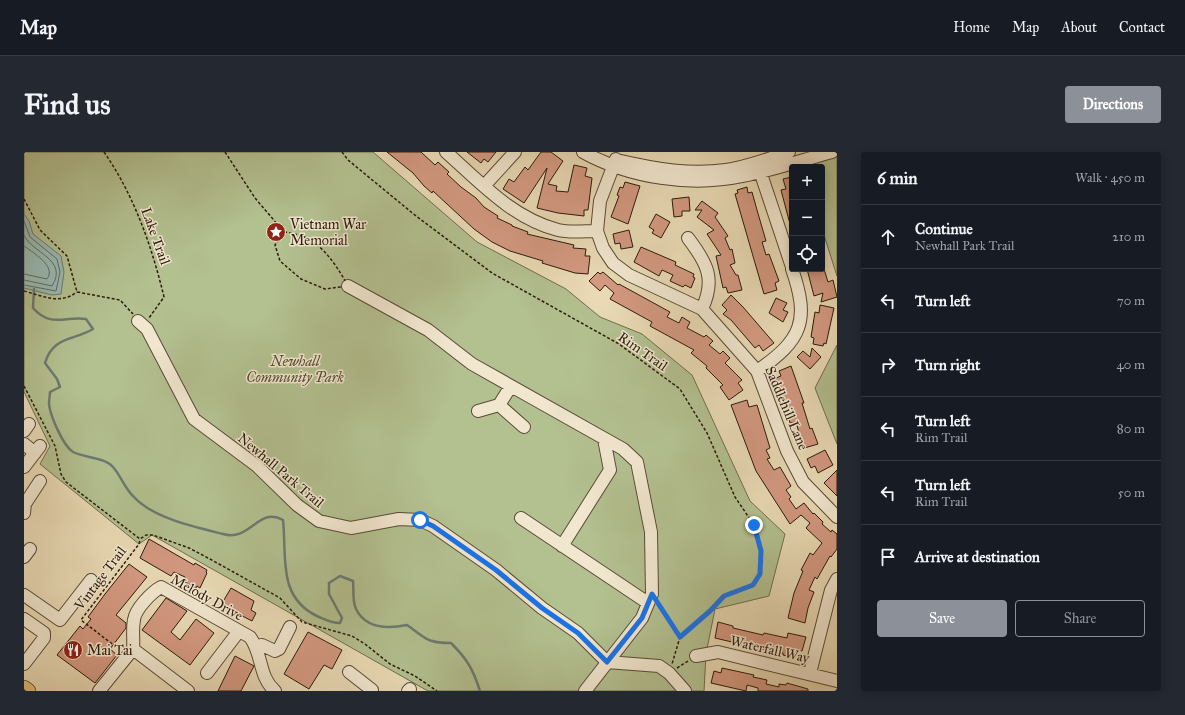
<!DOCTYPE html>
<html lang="en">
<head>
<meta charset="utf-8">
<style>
	body { margin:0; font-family:"IM FELL Great Primer",serif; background:#242831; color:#f1f3f6 }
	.controls { position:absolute; right:12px; top:12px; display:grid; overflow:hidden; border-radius:4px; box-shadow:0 2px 10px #0003 }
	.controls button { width:36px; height:36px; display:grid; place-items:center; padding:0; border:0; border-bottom:1px solid #363941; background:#171b24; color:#f1f3f6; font:20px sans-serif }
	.stop { position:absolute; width:12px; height:12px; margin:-9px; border:3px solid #1a73e8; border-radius:50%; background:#fff }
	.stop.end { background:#1a73e8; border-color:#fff; box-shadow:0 1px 4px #0008 }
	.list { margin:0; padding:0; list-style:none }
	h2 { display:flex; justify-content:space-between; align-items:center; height:52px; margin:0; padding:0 16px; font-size:17px }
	h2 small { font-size:13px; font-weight:400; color:#9ea1a6 }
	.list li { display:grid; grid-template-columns:26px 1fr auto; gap:12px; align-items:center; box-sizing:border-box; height:64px; padding:0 16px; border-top:1px solid #363941 }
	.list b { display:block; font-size:15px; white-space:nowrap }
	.list p { margin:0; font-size:13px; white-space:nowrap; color:#9ea1a6 }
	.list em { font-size:13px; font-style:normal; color:#9ea1a6 }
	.actions { display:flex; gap:8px; padding:12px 16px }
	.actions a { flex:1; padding:9px 0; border:1px solid #8c9099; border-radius:4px; text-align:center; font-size:14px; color:#8c9099 }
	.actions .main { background:#8c9099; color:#fff }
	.icon { flex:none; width:22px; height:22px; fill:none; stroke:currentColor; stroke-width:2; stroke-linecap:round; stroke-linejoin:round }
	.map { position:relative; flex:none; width:813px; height:539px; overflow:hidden; border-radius:4px }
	header { display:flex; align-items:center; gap:24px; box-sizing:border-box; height:56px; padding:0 20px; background:#171b24; border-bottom:1px solid #363941 }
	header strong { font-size:19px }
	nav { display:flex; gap:22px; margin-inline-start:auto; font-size:14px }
	.intro { display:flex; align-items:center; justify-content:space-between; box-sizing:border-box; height:96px; padding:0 24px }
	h1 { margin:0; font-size:28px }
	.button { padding:10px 18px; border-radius:4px; background:#8c9099; color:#fff; font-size:14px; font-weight:700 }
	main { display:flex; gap:24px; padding:0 24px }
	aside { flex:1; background:#171b24; border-radius:4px; box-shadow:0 2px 10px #0003 }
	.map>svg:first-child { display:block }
</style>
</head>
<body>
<header>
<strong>Map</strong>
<nav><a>Home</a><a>Map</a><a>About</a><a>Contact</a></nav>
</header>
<div class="intro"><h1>Find us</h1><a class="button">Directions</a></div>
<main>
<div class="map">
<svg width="813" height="539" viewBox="0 0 813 539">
	<rect width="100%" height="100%" fill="#e9dab5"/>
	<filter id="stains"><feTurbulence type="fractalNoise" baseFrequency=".005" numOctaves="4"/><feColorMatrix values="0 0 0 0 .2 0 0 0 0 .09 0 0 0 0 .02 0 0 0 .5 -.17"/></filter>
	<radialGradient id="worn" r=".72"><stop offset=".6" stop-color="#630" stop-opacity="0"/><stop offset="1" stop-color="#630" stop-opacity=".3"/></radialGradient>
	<path fill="#b3c090" stroke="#6f6d4e" d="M0 0H349L453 90 542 137 576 165 618 182 668 223 726 349 761 382 745 444 691 457 682 502 680 539H404L128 383 115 392 16 312 26 294 0 240Z
		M813 0V124L798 77V15H778L776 9Z
		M813 193V292L791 236Z"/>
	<path fill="#98bab3" stroke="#6c7a70" d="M0 62 5 69 9 82 37 104 40 120 37 142 28 143 0 136Z"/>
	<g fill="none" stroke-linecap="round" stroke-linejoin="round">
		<path stroke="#626a5f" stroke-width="1" d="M0 69 6 85 33 107 36 120 32 139 0 133
			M0 83C7 101 45 107 28 134L0 128
			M0 94C8 100 33 114 23 127L0 122"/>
		<path stroke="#6c7a70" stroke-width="2.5" d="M10 137 9 156C27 176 40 164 62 167L69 177C49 189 29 184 21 211L33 227 36 235 26 240C26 243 25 248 25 252 26 263 39 294 49 300 61 306 80 305 89 315 97 324 101 337 110 345 129 366 171 375 199 382 227 390 234 354 259 368 263 404 253 445 293 464 300 467 307 471 316 471L318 466 305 442V431L316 424 329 429C330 437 328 449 332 457 342 477 364 477 383 473 402 486 402 491 427 491 443 507 449 517 456 539"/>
	</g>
	<path fill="#d39981" stroke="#2b1a0b" d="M363 0H397L411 13 414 10 425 20 423 22 437 35 452 46 460 55 474 64 473 66 488 73V74L504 80 503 82 550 93 549 96 562 97 561 104H566L564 122 551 121 518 111 519 109 486 99 468 90 450 77 409 39 408 41 400 34 389 21Z
		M443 0H472L464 10 460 7 457 11Z
		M517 0H527L539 9 524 32 533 34 532 39 544 40 550 13 563 16 561 24 568 26 564 58H560V64L534 61 513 56 523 16 500 51 479 37 485 27 490 30 501 15 504 18Z
		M768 25V72H766L757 38 762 37 759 27Z
		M601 30 616 34 604 72 587 65 595 44 593 43 596 35 599 36Z
		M723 35 724 41 728 40 733 58 742 89 738 90 742 103 745 102 755 129 751 131 753 138 740 142 711 42 714 41 713 38Z
		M665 45 666 59H658V64L650 65 648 47Z
		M678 49 694 61 691 65 704 84 701 86 706 98 708 97 711 111 706 113 712 123H714L718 138 704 141 702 135 699 136 692 104 697 103 683 82 690 78 673 65 678 58H671Z
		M632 62 646 70 637 86 628 81 630 78 625 75Z
		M605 78 609 95 597 97 596 91 591 92 589 82Z
		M617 95 652 110 651 113 670 122 669 125 671 126 667 136 661 133 659 135 646 129 649 123 638 118 635 124 610 110Z
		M783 117H800L804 130 809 128 813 145 797 150 799 141 790 144Z
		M574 120 576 122 579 120 594 133 595 132 646 160 643 165 655 171 658 165 666 170 663 176 680 185 682 183 689 189 685 193 696 202 699 199 706 206 701 211 718 228 714 231 719 238 705 248 696 235 699 233 682 216 683 214 667 201 670 198 626 174 628 170 586 147 590 141 581 133 576 139 565 129Z
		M707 143 719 155 750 191 739 199 735 193 731 196 707 168 699 162 703 158 698 153Z
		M752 146 763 151 759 158 764 160 759 170 745 161Z
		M796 153 810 156 802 192 800 191 799 194 789 192 790 186 787 185 791 160 795 161Z
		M788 196 797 205 786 217 773 205 779 199 786 205Z
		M767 214 780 251H778L786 277 788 276 794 292 777 297 772 282 775 281 772 270 766 271 759 248H760L752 226 757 224 755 219Z
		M723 248 725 255 733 253 746 296 742 298 746 306 743 307 750 318 756 315 767 334 762 338 767 345 765 347 772 357 780 351 789 362 790 361 799 370 798 372 807 380 808 378 813 382V397L807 405 806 404 793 427 791 425 785 438 790 440 784 456 781 471 764 466 770 441 779 419 777 418 786 401 789 403 798 391 782 376 786 371 777 363 766 372 732 319 707 253Z
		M801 298 809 313 794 321 791 314 787 316 783 307Z
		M813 318V344L800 331Z
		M125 387 170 413 171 411 183 418 182 420 183 421 176 436 173 434 172 436 161 430V425L150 420 147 424 116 406Z
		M105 412 123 425 92 463 102 471V476L86 497 93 503 71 531 33 503 56 474 59 477 67 467 64 465 81 442Z
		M207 436 230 449 227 458 232 461 228 469 197 453Z
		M142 446 163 459 147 480 156 488 172 467 190 481 166 513 118 478Z
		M694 470 709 474V476L739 483 740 481 763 486 764 481 782 485 778 499 769 497 767 505 759 503V501L711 492 712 491 691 486Z
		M284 480 318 498 308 517 300 513 285 537 260 522Z
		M211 504 230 514 217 539H194Z
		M698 516 730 523 729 525 743 528 742 532 755 535V532L762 533 763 531 784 537V539H734V536L723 533 722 539 687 531 690 519 697 521Z"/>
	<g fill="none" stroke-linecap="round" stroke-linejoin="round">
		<g stroke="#5a4a36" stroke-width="14">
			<path id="minor" d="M422 0C456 30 488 66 534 78 545 81 561 79 573 79
				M559 0C606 26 667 35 719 24 749 18 779 8 808 0
				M592 7 576 49 573 79 579 96 589 111 605 123 678 157 733 219 763 299 779 330 813 365
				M597 9C632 17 666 23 702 18 723 15 744 7 765 0
				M736 13 738 25 768 115
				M460 34 491 0
				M664 86C683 111 692 127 678 157
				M324 134 404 178 448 212 599 297 613 310 627 380 628 442 618 466 561 539
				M114 169 123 177 170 267 233 314 273 353 295 369 327 376 375 367 396 368 409 374 472 418 518 456 554 481 583 510 635 514 645 521 661 539
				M733 219C778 188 786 169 768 117
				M487 234 475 253 500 275
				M454 259 475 253
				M0 279 5 272
				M0 292 11 301
				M0 315 16 294
				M0 361 1 352 16 329
				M497 366 624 451
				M538 394 586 318 580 287
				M0 405 6 397
				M0 443 36 468 67 428
				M0 467 20 481V486L0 512
				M233 494 238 493 251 499 255 497 266 475
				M109 497C110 488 108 478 110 468 111 457 128 440 137 435L226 485C239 502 234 524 251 539
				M109 497 164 539
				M672 504 694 500 813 529
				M325 520 348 538
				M183 521 215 479
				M786 521 807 438 813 427
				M75 539 109 497
				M384 539 386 537"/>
		</g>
		<g stroke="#2b1a0b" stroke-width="16">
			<path id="major" d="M0 536 4 539"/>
		</g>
		<path stroke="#2b1a0b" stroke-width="1.5" stroke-dasharray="3 2" stroke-linecap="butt" d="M80 0C110 43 128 95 140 145L125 166
			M201 0 231 46 260 80
			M318 0 324 8 392 64 468 121 595 192 656 237 683 281 711 345 730 373 737 399 736 422 729 433 700 444 686 459 656 485
			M0 47 16 78 43 104 53 140 96 148 109 162
			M260 80C293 83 309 107 324 134L301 137 277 127 256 109 251 93Z
			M0 139C19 144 36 153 53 140
			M0 234 31 294 37 322 42 330 116 387 122 383H129L165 396 186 407 256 446 278 470 328 484 341 492 366 512 391 524 413 539
			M634 451 656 485 648 512
			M96 498 57 468 115 392 116 388
			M653 516 664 509"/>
		<use href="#minor" stroke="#f1e7cf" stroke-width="12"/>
		<use href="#major" stroke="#e4bd7a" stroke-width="15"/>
	</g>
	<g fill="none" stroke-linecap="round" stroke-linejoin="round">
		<path stroke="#1a73e8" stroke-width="5" d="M396 368 409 374 472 418 518 456 554 481 583 510 618 466 628 442 656 485 686 459 700 444 729 433 736 422 737 399 730 373"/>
	</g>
	<defs>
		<g id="sight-disc" transform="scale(1)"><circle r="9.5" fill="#8f2418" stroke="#f1e7cf"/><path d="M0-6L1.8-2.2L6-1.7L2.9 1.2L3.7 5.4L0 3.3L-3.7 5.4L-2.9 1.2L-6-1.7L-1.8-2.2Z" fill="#fff"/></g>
		<g id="restaurant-disc" transform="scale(1)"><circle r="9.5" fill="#8f2418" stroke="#f1e7cf"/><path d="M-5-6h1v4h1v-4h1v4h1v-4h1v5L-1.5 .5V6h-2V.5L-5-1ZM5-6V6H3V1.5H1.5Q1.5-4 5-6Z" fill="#fff"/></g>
	</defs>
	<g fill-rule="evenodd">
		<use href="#sight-disc" x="252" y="80"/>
		<use href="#restaurant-disc" x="49" y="498"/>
	</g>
	<g text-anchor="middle" stroke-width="3" stroke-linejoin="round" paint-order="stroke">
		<g font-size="14" fill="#2b1a0b" stroke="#f1e7cf" text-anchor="start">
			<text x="266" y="77">Vietnam War<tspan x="266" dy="16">Memorial</tspan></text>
			<text x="63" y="503">Mai Tai</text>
		</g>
		<g font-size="14" fill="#2b1a0b" stroke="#f1e7cf">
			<text transform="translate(132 84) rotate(70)" y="5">Lake Trail</text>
			<text transform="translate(619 199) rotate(35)" y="5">Rim Trail</text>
			<text transform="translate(763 256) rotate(67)" y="5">Saddlehill Lane</text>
			<text transform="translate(257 318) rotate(40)" y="5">Newhall Park Trail</text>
			<text transform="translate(76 426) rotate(-53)" y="5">Vintage Trail</text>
			<text transform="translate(183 445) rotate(29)" y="5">Melody Drive</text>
			<text transform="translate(746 497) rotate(13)" y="5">Waterfall Way</text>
		</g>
		<g font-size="14" font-style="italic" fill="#544c33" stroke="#f1e7cf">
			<text x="271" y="214">Newhall<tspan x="271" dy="16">Community Park</tspan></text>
		</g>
	</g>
	<rect width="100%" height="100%" filter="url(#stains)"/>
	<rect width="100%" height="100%" fill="url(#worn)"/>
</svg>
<div class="controls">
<button>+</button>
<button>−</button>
<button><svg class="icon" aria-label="locate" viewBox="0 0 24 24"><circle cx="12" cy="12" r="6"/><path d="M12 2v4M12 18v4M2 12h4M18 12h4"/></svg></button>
</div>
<div class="stop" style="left:396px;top:368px"></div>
<div class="stop end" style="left:730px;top:373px"></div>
</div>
<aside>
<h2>6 min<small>Walk · 450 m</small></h2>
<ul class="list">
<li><svg class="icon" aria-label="ahead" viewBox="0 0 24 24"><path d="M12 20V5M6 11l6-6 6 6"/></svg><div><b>Continue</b><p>Newhall Park Trail</p></div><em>210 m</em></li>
<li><svg class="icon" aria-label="left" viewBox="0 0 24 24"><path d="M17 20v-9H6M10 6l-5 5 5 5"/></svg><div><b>Turn left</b></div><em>70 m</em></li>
<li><svg class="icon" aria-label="right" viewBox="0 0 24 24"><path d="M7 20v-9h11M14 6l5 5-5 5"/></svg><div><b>Turn right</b></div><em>40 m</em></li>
<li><svg class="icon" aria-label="left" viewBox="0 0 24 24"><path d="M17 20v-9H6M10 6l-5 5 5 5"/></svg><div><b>Turn left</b><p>Rim Trail</p></div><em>80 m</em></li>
<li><svg class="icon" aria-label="left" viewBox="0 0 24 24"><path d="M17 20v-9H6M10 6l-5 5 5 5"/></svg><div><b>Turn left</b><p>Rim Trail</p></div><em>50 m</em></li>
<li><svg class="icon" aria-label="arrive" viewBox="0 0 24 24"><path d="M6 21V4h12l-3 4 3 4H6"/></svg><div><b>Arrive at destination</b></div></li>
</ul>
<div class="actions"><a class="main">Save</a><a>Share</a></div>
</aside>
</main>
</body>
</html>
